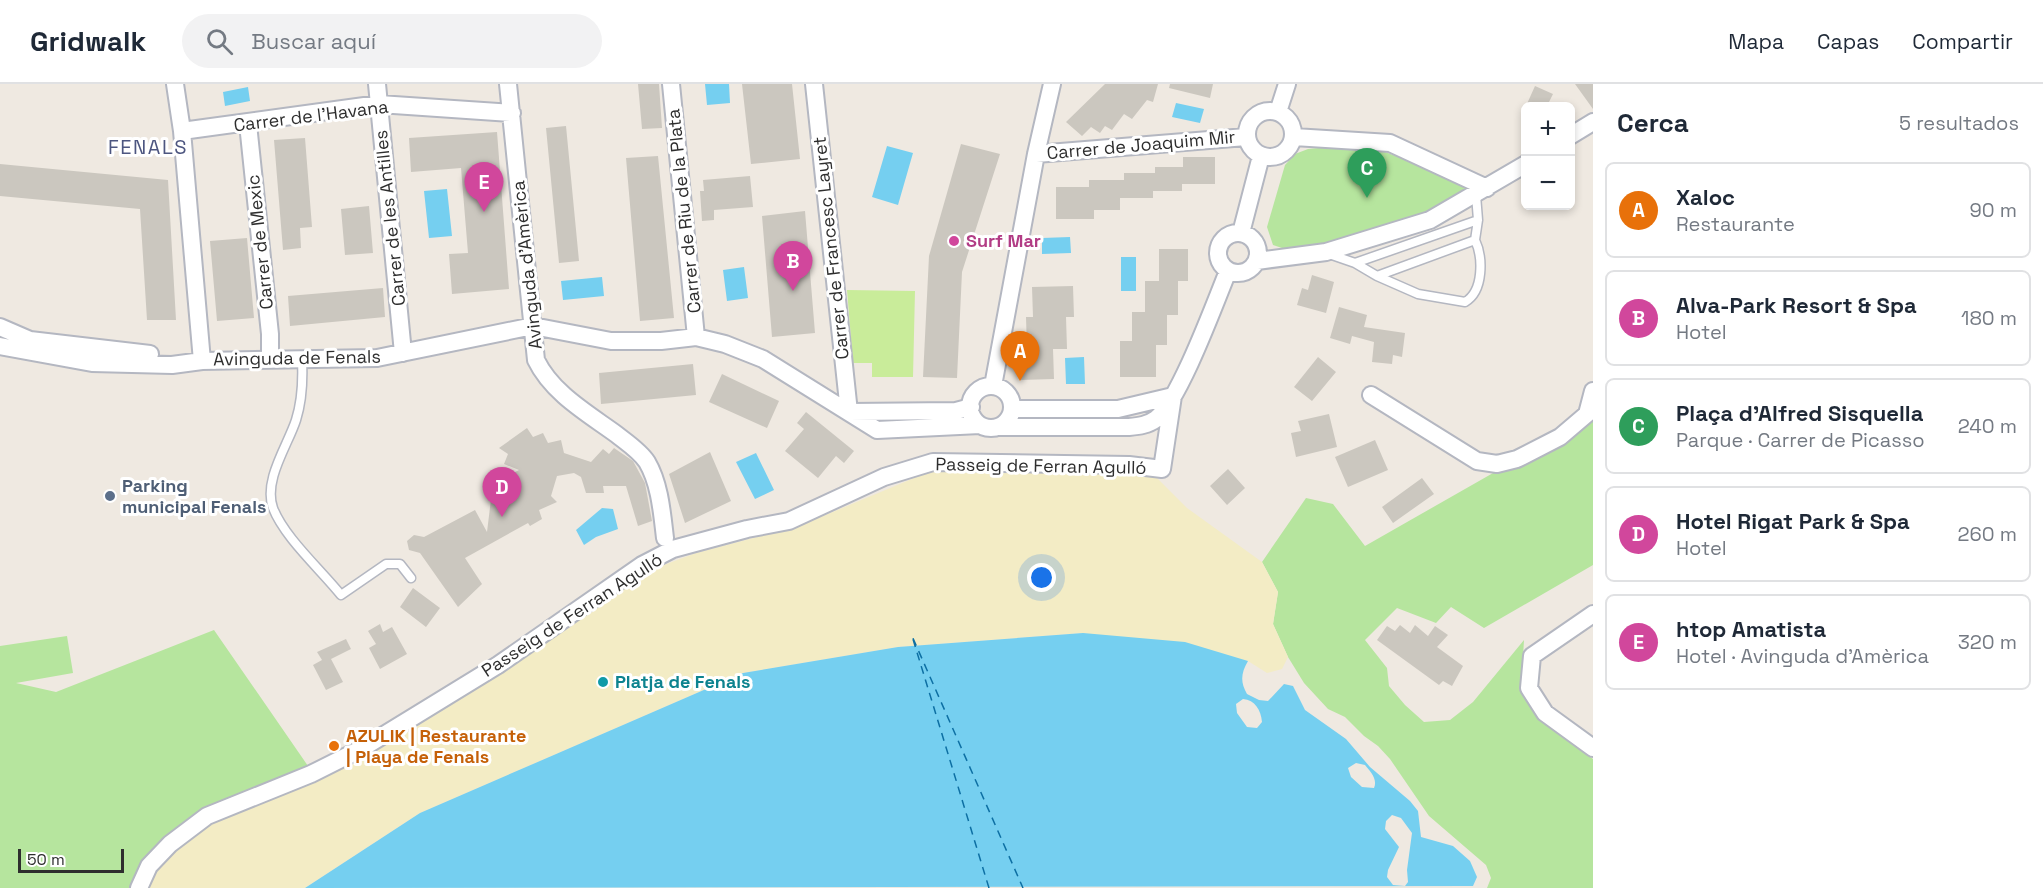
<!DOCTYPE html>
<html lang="es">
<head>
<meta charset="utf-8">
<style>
	body { margin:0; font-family:"Space Grotesk",sans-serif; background:#f2f2f3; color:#1f2937 }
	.controls { position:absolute; right:18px; top:18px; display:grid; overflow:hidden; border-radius:9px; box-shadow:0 3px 9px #0003 }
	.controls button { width:54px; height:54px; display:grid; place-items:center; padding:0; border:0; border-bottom:2px solid #e0e1e3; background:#fff; color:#1f2937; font:30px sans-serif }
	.scale { position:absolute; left:18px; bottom:15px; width:106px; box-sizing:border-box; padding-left:6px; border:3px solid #2e2e2e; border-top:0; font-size:16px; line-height:21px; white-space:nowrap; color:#2e2e2e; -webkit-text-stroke:4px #fff; paint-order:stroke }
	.you { position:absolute; left:1042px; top:494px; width:21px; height:21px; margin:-15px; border:4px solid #fff; border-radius:50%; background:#1a73e8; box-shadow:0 0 0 9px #1a73e833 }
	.badge { display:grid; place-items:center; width:39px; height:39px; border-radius:50%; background:#4264fb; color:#fff; font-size:20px; font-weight:700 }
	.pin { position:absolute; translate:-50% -50px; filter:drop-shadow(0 2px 3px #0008) }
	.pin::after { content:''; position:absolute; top:32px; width:21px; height:18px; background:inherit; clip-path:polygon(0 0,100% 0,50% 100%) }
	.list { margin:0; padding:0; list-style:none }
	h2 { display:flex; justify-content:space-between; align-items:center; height:78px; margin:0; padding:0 24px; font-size:26px }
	h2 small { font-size:20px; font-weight:400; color:#747a83 }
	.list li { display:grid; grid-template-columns:39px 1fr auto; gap:18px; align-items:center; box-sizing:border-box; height:96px; margin:0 12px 12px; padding:0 12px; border:2px solid #e0e1e3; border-radius:9px }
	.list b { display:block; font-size:22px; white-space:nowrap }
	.list p { margin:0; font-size:20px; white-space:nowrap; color:#747a83 }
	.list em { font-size:20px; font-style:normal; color:#747a83 }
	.icon { flex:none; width:33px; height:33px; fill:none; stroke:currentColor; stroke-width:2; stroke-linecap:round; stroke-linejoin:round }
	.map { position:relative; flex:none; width:1593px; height:804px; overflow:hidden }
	header { display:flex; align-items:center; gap:36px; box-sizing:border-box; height:84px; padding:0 30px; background:#fff; border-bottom:2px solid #e0e1e3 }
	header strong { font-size:28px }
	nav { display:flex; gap:33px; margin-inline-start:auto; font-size:21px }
	.search { width:420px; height:54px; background:#f2f2f3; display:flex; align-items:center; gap:15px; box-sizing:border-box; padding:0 21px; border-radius:33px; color:#747a83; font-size:22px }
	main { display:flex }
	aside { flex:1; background:#fff }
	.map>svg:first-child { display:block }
</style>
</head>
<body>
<header>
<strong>Gridwalk</strong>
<div class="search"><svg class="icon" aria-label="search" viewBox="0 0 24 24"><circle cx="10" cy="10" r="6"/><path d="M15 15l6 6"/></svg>Buscar aquí</div>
<nav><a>Mapa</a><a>Capas</a><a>Compartir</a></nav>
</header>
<main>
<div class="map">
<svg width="1593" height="804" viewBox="0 0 1593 804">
	<rect width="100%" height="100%" fill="#efe9e1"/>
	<path fill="#b6e59e" d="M1350 61 1374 64 1454 93 1464 98 1467 108 1450 120 1416 133 1312 164 1291 167 1273 161 1267 143 1285 81 1295 70 1308 65Z
		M1593 332V481L1484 544 1451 523 1436 539 1397 524 1365 556 1387 584 1389 602 1405 621 1424 638 1450 636 1473 618 1524 556 1521 606 1539 635 1593 675V804H1487L1491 794 1486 781 1429 732 1390 675 1378 662 1364 652 1345 633 1328 625 1304 599 1288 573 1273 540 1278 508 1262 478 1306 414 1333 420 1365 462Z
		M214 546 317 695 146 804H0V562L67 552 73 589 16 599 56 608Z"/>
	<path fill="#f3ecc5" d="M931 387 1154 391 1187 424 1262 478 1278 508 1273 540 1288 573 1282 585 1267 589 1248 577 1083 549 898 563 743 589 420 729 305 804H146L171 767 219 734 317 695 472 607 565 542 661 482 696 469 799 442Z"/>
	<path fill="#c9ec9a" d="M847 206 915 207 913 293H872V279H853Z"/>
	<path fill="#75cff0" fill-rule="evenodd" d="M705 0H729L730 19 707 21Z
		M248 3 250 17 225 22 223 8Z
		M1176 19 1204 25 1200 39 1172 33Z
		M887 62 913 69 898 121 872 113Z
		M447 105 452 152 429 154 424 107Z
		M1070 153 1071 169 1042 170V154Z
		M1121 173H1136V207H1121Z
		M744 183 748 214 727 217 723 186Z
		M602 193 604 212 563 216 561 197Z
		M1084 273 1085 300H1066L1065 274Z
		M756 369 774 406 755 415 736 378Z
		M602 424 613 425 618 445 596 453 584 461 576 446Z
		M1083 549 1185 558 1248 577C1241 589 1240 598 1247 610L1259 616 1268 617 1284 600 1293 602 1305 626 1346 655 1370 683 1410 717 1418 727 1421 753 1453 762 1470 777 1477 793 1473 802 305 804 420 729 743 589 898 563ZM1243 615C1255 616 1261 626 1262 638L1257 644 1247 643 1237 629 1236 620ZM1356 679 1365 681C1370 687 1378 695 1374 704L1362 703 1351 693 1348 684ZM1392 731 1401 734 1412 749 1407 786 1408 798 1405 802 1393 801 1387 793 1388 786 1399 763 1385 745 1386 737Z"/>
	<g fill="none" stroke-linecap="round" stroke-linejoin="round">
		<path stroke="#0d6fa3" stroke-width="1.5" stroke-dasharray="8 6" stroke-linecap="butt" d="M989 804 912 552 1023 804"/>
	</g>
	<path fill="#cbc7bf" d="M638 0H659L662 44 642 45Z
		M742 0H792L800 75 751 80Z
		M1105 0H1158L1153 18 1147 16 1132 35 1124 30 1112 46 1105 42 1100 49 1091 43 1082 52 1066 38Z
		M1170 0H1213L1210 14 1169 4Z
		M1575 0H1593V25Z
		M1535 2 1553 10 1547 22H1526Z
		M566 42 579 177 559 179 546 44Z
		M497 48 509 205 452 210 449 170 468 169 461 84 411 88 409 54Z
		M305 54 312 143 300 144 301 164 283 166 274 56Z
		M961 60 1000 70 962 188 957 294 923 293 929 172Z
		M658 72 674 234 640 237 626 74Z
		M1183 73H1215V100H1182V107H1153V114H1120V126H1094V135H1056V103H1089V96H1124V89H1155V83H1183Z
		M0 80 168 96 176 236H147L140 125 0 112Z
		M750 92 753 123 714 126V136L702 137 700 107H704L703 96Z
		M369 122 373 169 345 171 341 125Z
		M805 127 815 249 772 253 762 132Z
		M247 154 254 234 217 237 210 157Z
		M1159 165H1188V197H1178V231H1167V261H1156V293H1120V257H1132V228H1145V197H1159Z
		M1312 191 1334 198 1326 229 1297 221 1302 204 1308 206Z
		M1073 202 1074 233H1066L1067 265H1053L1054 295 1020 296 1019 265H1027L1026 233H1033L1032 203Z
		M383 204 385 233 290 242 288 212Z
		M1339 223 1367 231 1364 243 1405 249 1402 273 1393 271 1392 280 1372 278 1374 258 1352 252 1350 260 1330 254Z
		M1318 273 1336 288 1312 317 1294 303Z
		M693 280 696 311 601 320 599 289Z
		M722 290 779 317 767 344 709 318Z
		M806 328 854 367 844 379 836 372 818 394 785 367 804 345 797 339Z
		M1329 330 1337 363 1296 373 1291 349 1301 347 1298 337Z
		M527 344 533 353 543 349 548 359 561 356 564 369 591 378 603 365 609 370 614 364 633 377 645 399 652 437 638 442 626 402H603L604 409H586L581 393 574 389 557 392 551 412 557 418 539 426 542 435 530 442 528 439 465 474 482 500 458 523 420 469 409 466 407 457 414 451 424 453 475 426 487 448 493 399 519 386 504 380 508 370 499 364Z
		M1375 356 1388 386 1348 403 1335 373Z
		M710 368 731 417 685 439 669 390Z
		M1228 385 1245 404 1227 421 1210 402Z
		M1422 394 1434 410 1393 439 1382 423Z
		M413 504 440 524 426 543 400 523Z
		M380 540 383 548 392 543 407 570 380 585 369 564 376 560 368 547Z
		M1400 541 1410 549 1415 541 1428 552 1435 542 1448 551 1437 563 1463 582 1452 602 1443 597 1439 601 1377 556 1387 542 1395 547Z
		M346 555 351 565 331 575 343 598 326 606 313 581 322 576 317 568Z"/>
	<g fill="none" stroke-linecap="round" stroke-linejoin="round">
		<g stroke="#b4b7c1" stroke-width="11">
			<path id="lane" d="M1329 170 1355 179 1377 192 1475 156 1478 136 1476 111
				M1355 179 1478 136
				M1377 192 1418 210 1465 218C1484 207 1483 173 1475 156
				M302 276C303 296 302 317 296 336 288 361 263 396 273 424 284 453 321 486 341 511L386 480H400L411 494"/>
		</g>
		<g stroke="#b4b7c1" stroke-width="20">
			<path id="street" d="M175 0 182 47 202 277
				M377 0 403 269
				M508 0 536 276C552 309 587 329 616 350 626 358 640 367 647 378 660 400 662 429 665 454
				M671 0 696 253
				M814 0 849 328
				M1247 50a23 23 0 1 1 46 0a23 23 0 1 1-46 0Z
				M1278 28 1287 0
				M248 40 270 250V276
				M182 47 379 20 512 29
				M1570 52 1593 38
				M1294 53 1390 59 1487 104
				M1036 70 1246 53
				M1218 169a20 20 0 1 1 40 0a20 20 0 1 1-40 0Z
				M1241 149 1261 72
				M1257 177 1326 168 1430 136 1526 80
				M0 243 30 256 150 270
				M0 262 92 279 172 281 202 277 377 274 533 242 611 257H661L696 253 725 260 763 275 877 346 980 341
				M993 302 1036 70 1052 0
				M970 323a21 21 0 1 1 42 0a21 21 0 1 1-42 0Z
				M1371 311 1477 377 1497 380 1517 375 1560 353 1587 330 1593 307
				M1012 325H1118L1173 312
				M849 328 956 327 971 323
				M998 343H1129C1139 342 1148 341 1156 335 1179 317 1215 219 1228 187
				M1593 530 1532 572 1529 604 1545 629 1593 664
				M139 804 149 782 170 760 207 732 311 690 361 665 498 581 642 481 673 465 747 445 789 437 884 393 933 378 1129 381 1162 385 1173 312"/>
		</g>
		<use href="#lane" stroke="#fff" stroke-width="8"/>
		<use href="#street" stroke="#fff" stroke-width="16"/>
	</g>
	<circle fill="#d1479c" stroke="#fff" stroke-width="2" cx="954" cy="157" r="6"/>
	<circle fill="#5c6f8a" stroke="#fff" stroke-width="2" cx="110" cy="412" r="6"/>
	<circle fill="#0f9aa8" stroke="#fff" stroke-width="2" cx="603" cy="598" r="6"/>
	<circle fill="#e8710a" stroke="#fff" stroke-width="2" cx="334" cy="662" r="6"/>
	<g text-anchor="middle" stroke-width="6" stroke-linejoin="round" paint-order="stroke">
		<g font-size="18" fill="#2e2e2e" stroke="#fff">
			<text transform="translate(311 32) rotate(-7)" y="6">Carrer de l'Havana</text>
			<text transform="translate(1141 61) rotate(-5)" y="6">Carrer de Joaquim Mir</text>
			<text transform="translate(684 127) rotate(-96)" y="6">Carrer de Riu de la Plata</text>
			<text transform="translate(390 134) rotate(-96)" y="6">Carrer de les Antilles</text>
			<text transform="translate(260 158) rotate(-96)" y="6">Carrer de Mexic</text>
			<text transform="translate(831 164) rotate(-96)" y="6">Carrer de Francesc Layret</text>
			<text transform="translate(527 181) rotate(-96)" y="6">Avinguda d'Amèrica</text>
			<text transform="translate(297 274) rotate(-1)" y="6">Avinguda de Fenals</text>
			<text transform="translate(1041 382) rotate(1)" y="6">Passeig de Ferran Agulló</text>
			<text transform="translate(572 531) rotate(-33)" y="6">Passeig de Ferran Agulló</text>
		</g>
		<g font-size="18" font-weight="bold" fill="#b23c85" stroke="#fff" text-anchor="start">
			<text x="966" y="163">Surf Mar</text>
		</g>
		<g font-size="18" font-weight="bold" fill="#4e5e75" stroke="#fff" text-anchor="start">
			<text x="122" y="408">Parking<tspan x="122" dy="21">municipal Fenals</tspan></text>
		</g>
		<g font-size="18" font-weight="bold" fill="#0d838f" stroke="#fff" text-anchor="start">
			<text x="615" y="604">Platja de Fenals</text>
		</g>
		<g font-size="18" font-weight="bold" fill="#c56008" stroke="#fff" text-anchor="start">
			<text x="346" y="658">AZULIK | Restaurante<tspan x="346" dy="21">| Playa de Fenals</tspan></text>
		</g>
		<g font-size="20" letter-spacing="1.5" fill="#4d5680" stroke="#fff">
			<text x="148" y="70">FENALS</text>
		</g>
	</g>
</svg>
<div class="controls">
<button>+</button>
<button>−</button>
</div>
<div class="scale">50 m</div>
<div class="you"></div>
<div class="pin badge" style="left:1020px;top:297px;background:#e8710a">A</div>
<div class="pin badge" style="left:793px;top:207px;background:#d1479c">B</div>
<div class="pin badge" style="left:1367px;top:114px;background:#2e9e5b">C</div>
<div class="pin badge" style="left:502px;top:433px;background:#d1479c">D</div>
<div class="pin badge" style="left:484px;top:128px;background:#d1479c">E</div>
</div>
<aside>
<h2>Cerca<small>5 resultados</small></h2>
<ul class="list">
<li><span class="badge" style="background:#e8710a">A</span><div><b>Xaloc</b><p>Restaurante</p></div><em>90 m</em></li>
<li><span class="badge" style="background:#d1479c">B</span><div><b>Alva-Park Resort &amp; Spa</b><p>Hotel</p></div><em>180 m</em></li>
<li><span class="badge" style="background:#2e9e5b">C</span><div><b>Plaça d'Alfred Sisquella</b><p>Parque · Carrer de Picasso</p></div><em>240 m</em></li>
<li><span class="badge" style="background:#d1479c">D</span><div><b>Hotel Rigat Park &amp; Spa</b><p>Hotel</p></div><em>260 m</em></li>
<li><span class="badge" style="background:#d1479c">E</span><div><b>htop Amatista</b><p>Hotel · Avinguda d'Amèrica</p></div><em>320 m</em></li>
</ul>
</aside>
</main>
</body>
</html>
